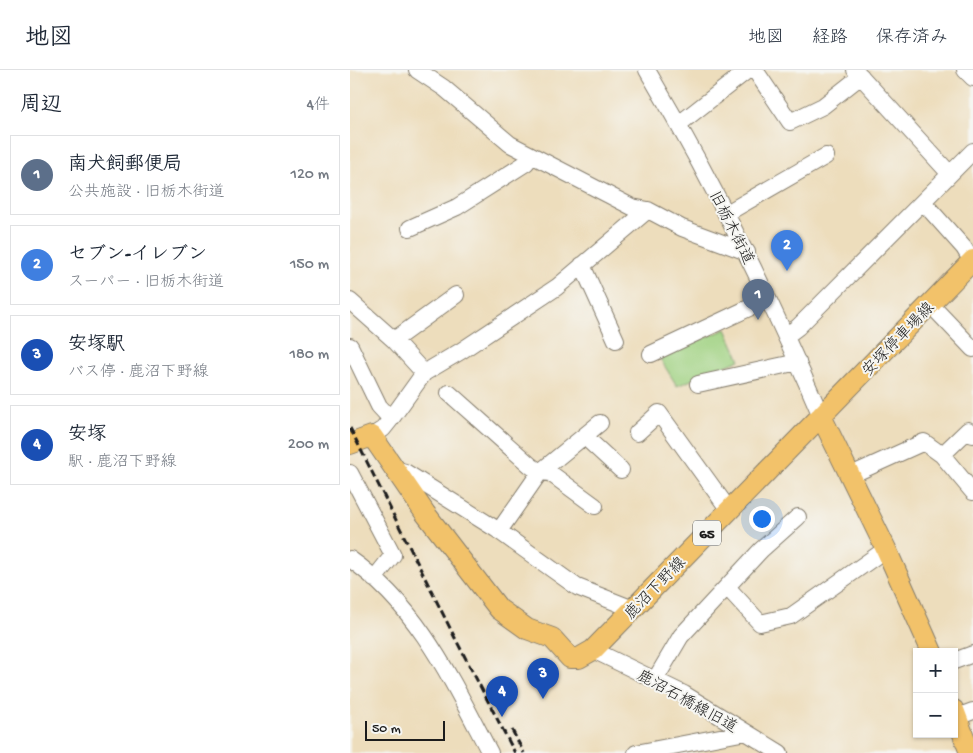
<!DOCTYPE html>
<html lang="ja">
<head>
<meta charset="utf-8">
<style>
	body { margin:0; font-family:"Gochi Hand","Klee One",sans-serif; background:#f6f6f7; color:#1f2937 }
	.controls { position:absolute; right:15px; bottom:15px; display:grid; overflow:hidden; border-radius:0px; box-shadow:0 1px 4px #0004 }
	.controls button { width:45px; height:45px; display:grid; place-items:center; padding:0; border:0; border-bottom:1px solid #e0e1e3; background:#fff; color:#1f2937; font:25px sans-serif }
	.scale { position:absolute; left:15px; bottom:12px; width:80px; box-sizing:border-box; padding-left:5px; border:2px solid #1c1c1c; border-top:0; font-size:14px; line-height:18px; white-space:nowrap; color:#1c1c1c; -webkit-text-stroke:4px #f6f6f2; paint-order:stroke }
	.you { position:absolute; left:411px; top:448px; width:18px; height:18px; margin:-12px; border:4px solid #fff; border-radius:50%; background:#1a73e8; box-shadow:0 0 0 8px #1a73e833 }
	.badge { display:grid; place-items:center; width:32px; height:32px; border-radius:50%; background:#111827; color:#fff; font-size:16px; font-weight:700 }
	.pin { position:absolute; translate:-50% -41px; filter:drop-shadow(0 1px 2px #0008) }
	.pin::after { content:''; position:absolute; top:26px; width:18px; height:15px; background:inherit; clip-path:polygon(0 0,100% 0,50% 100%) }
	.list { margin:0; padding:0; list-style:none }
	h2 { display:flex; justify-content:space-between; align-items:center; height:65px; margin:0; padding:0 20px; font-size:21px }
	h2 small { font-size:16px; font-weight:400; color:#747a83 }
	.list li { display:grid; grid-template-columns:32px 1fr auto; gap:15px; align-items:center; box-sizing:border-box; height:80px; margin:0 10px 10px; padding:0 10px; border:1px solid #e0e1e3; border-radius:0px }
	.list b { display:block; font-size:19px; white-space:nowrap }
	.list p { margin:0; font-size:16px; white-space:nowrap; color:#747a83 }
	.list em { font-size:16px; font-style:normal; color:#747a83 }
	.map { position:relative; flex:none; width:623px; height:683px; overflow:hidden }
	header { display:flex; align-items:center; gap:30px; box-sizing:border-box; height:70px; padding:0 25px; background:#fff; border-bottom:1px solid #e0e1e3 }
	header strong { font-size:24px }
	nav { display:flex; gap:28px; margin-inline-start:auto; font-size:18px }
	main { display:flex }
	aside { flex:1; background:#fff }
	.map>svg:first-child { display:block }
</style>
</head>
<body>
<header>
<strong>地図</strong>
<nav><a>地図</a><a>経路</a><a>保存済み</a></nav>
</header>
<main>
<aside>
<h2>周辺<small>4件</small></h2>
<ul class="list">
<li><span class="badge" style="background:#5c6f8a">1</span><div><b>南犬飼郵便局</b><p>公共施設 · 旧栃木街道</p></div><em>120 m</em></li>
<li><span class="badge" style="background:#3f7fe0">2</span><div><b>セブン-イレブン</b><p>スーパー · 旧栃木街道</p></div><em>150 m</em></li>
<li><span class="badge" style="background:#1a4fb4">3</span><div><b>安塚駅</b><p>バス停 · 鹿沼下野線</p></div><em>180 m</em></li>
<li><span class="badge" style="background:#1a4fb4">4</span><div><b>安塚</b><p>駅 · 鹿沼下野線</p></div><em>200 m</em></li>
</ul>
</aside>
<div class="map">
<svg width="623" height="683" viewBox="0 0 623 683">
	<rect width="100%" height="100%" fill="#f6f6f2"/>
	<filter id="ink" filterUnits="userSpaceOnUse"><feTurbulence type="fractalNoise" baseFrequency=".02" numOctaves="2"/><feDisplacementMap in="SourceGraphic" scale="10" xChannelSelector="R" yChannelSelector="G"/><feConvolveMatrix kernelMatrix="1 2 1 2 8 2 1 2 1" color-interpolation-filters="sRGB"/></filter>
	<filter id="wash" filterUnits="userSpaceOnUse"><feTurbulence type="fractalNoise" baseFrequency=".0096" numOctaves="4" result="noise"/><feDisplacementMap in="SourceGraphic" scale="20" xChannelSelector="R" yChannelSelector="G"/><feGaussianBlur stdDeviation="1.12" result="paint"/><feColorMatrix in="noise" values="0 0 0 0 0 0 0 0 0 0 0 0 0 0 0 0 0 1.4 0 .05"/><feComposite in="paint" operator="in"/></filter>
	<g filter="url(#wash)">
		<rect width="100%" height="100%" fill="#edddbc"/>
		<path fill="#a0d282" stroke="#5e774f" d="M376 259 390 290 327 316 309 287Z"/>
	</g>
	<g filter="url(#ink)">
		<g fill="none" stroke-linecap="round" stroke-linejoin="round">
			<g stroke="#847c6c" stroke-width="18">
				<path id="minor" d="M67 0 94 18 160 74 282 137 298 140 332 158 397 182
					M297 0C363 112 420 227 471 346
					M405 0 440 52 473 36 511 6
					M505 0 600 104
					M615 0 623 8
					M329 54 398 0
					M573 132 614 178 623 193
					M377 143 476 86
					M60 158 107 137 176 93 181 87
					M232 195 266 270
					M0 231 44 270 74 303
					M580 234 623 279
					M436 266 448 257 623 81
					M44 270 106 225
					M0 276 29 336 41 349
					M301 284 418 229
					M348 314 448 292
					M99 323 181 396 190 402 200 403 245 436
					M287 363 309 343 379 440
					M22 366 33 359 41 349 74 303 111 281 207 217 298 140
					M234 366 271 400
					M592 385 623 422
					M42 398 55 402 146 459 227 517 283 539
					M0 403 43 485 24 509
					M501 405 574 372 592 385 618 360 623 365
					M149 461 190 402 250 353
					M0 489C69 537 102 611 140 683
					M377 517 410 553 441 546 536 479
					M243 580 334 624 430 683
					M604 591 623 584
					M305 610 331 566 411 480 448 447
					M607 647 623 641
					M286 683 396 662"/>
			</g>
			<g stroke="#847c6c" stroke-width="22">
				<path id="major" d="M471 346 536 479 582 582
					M0 374 22 366 75 443 149 539 177 559 202 568 220 588H229L243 580 623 190
					M604 640 620 683"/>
			</g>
			<use href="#minor" stroke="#fff" stroke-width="16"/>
			<use href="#major" stroke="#f2c26a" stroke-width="20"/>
			<path stroke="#1c1c1c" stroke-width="3" stroke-dasharray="8 4" stroke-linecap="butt" d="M0 358 104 566 165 683
				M162 660 174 683"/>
		</g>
	</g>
	<g text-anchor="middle" stroke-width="4" stroke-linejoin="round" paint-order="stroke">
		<rect fill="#f6f6f2" stroke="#5d5d5c" stroke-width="1" x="343" y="450.5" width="28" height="25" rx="4"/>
		<g font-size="15" font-weight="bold" fill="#1c1c1c">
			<text x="357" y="468">65</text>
		</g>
		<g font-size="16" fill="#1c1c1c" stroke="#f6f6f2">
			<text transform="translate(383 157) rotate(63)" y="6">旧栃木街道</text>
			<text transform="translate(547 268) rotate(-46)" y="6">安塚停車場線</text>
			<text transform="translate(304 517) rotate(-46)" y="6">鹿沼下野線</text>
			<text transform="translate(338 630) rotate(29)" y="6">鹿沼石橋線旧道</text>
		</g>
	</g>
</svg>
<div class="controls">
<button>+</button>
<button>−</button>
</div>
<div class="scale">50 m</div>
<div class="you"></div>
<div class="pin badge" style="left:408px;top:250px;background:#5c6f8a">1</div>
<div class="pin badge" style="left:437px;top:201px;background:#3f7fe0">2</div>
<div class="pin badge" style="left:193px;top:629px;background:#1a4fb4">3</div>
<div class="pin badge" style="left:152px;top:647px;background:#1a4fb4">4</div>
</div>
</main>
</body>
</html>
